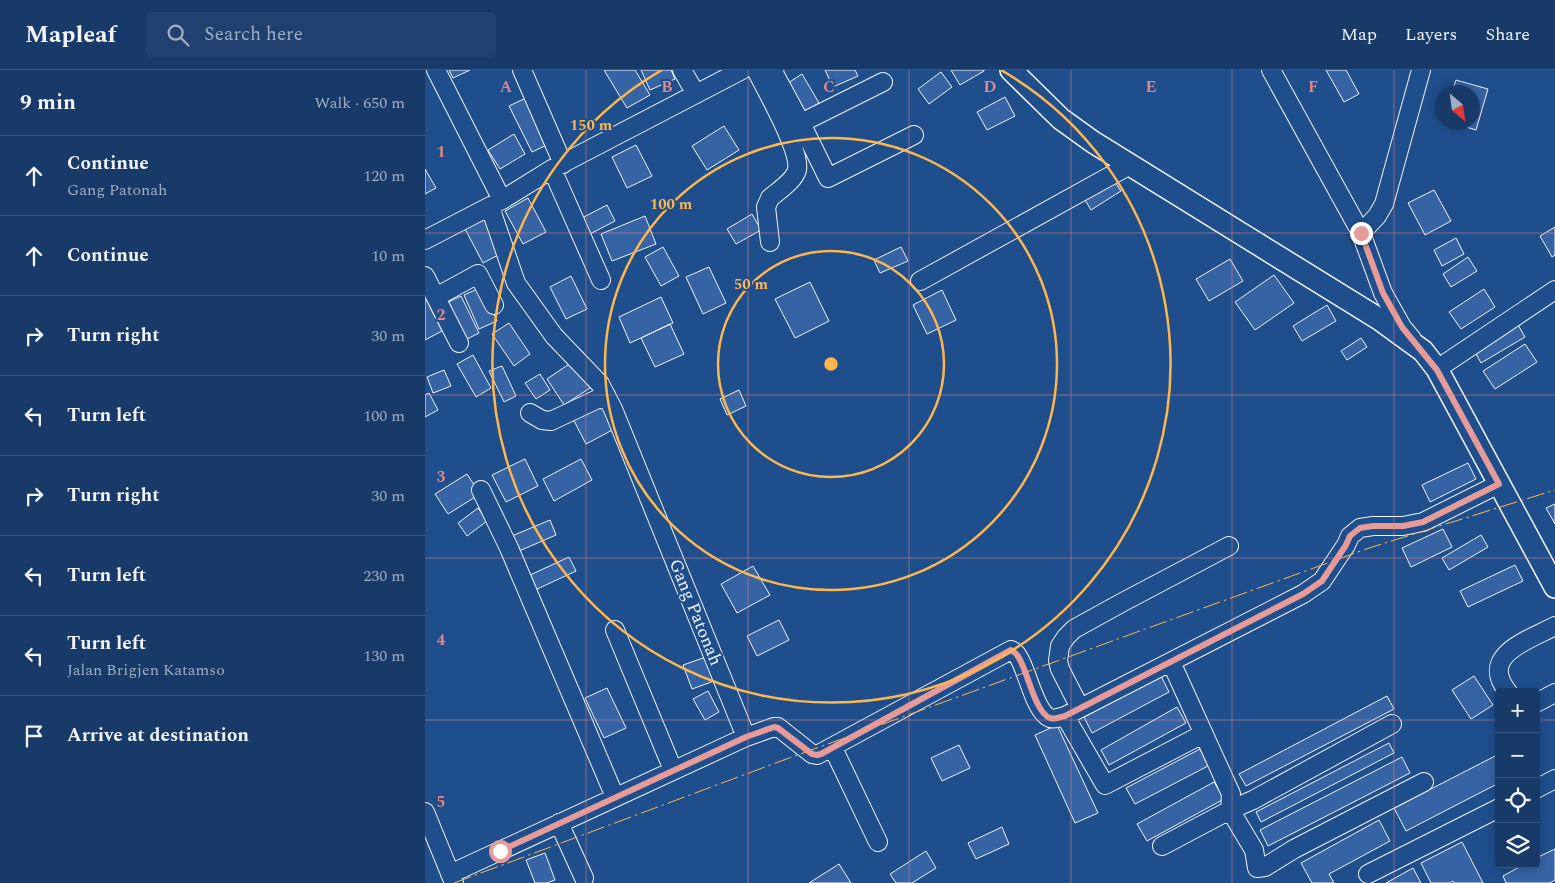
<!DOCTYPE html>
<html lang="en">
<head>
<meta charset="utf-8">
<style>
	body { margin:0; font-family:Spectral,serif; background:#20416f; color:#f1f3f6 }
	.controls { position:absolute; right:15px; bottom:15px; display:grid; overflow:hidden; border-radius:5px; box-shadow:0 2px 8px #0003 }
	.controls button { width:45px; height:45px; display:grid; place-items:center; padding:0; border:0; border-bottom:1px solid #36547d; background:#173a69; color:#f1f3f6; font:25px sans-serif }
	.compass { position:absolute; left:1010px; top:15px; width:45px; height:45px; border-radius:50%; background:#173a69; box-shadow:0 2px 8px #0003; rotate:151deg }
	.stop { position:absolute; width:15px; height:15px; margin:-11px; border:4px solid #e69b98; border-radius:50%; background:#fff }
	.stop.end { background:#e69b98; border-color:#fff; box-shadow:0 1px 5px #0008 }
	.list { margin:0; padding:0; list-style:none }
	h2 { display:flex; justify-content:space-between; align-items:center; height:65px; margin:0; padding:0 20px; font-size:21px }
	h2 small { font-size:16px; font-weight:400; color:#9eadc0 }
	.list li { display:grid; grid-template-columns:32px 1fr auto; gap:15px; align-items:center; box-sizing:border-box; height:80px; padding:0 20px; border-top:1px solid #36547d }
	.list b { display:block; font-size:19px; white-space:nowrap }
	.list p { margin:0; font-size:16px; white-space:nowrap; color:#9eadc0 }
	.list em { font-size:16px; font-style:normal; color:#9eadc0 }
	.icon { flex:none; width:28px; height:28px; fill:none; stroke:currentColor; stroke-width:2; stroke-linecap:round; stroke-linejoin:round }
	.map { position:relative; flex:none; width:1130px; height:813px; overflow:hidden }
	header { display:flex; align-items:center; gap:30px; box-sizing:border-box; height:70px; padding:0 25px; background:#173a69; border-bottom:1px solid #36547d }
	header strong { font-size:24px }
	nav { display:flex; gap:28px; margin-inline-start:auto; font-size:18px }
	.search { width:350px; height:45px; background:#20416f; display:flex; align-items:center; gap:12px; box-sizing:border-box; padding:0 18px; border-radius:5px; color:#9eadc0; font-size:19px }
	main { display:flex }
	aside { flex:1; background:#173a69 }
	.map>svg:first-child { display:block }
</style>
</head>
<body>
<header>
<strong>Mapleaf</strong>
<div class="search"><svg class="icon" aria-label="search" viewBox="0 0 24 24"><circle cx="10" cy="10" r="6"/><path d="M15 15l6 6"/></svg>Search here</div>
<nav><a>Map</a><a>Layers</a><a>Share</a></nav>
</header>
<main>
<aside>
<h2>9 min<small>Walk · 650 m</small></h2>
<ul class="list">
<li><svg class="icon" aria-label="ahead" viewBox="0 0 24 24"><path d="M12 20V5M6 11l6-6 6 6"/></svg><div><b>Continue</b><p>Gang Patonah</p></div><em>120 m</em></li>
<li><svg class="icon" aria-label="ahead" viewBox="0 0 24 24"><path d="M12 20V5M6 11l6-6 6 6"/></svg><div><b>Continue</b></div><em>10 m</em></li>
<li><svg class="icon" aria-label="right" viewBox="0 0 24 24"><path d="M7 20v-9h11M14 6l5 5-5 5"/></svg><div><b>Turn right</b></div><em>30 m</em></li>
<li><svg class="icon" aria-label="left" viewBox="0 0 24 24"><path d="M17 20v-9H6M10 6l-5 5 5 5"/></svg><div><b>Turn left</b></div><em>100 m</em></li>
<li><svg class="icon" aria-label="right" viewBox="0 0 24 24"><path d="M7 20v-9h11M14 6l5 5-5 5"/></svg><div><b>Turn right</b></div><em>30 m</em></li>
<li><svg class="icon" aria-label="left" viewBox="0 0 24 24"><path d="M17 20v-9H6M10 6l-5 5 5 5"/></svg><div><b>Turn left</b></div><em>230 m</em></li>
<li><svg class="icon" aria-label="left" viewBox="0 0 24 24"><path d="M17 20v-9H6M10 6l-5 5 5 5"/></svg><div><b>Turn left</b><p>Jalan Brigjen Katamso</p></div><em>130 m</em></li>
<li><svg class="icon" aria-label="arrive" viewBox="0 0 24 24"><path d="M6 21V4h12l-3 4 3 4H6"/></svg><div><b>Arrive at destination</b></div></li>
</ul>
</aside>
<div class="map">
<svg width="1130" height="813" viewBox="0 0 1130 813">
	<rect width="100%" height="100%" fill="#1f4e8c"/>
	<path fill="#3563a3" stroke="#f2f6ff" d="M24 0H45L28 8Z
		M179 0H210L225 25 202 38Z
		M216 0H246L250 9 225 20Z
		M400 0H430L433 6 408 17Z
		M526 0H559V1L535 15Z
		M901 0H921L934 24 919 32Z
		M516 2 527 17 504 34 493 19Z
		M377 4 394 33 369 48 352 20Z
		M1031 10 1063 19 1051 60 1024 52H1048V22H1027Z
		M580 27 590 46 562 60 552 42Z
		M101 28 124 74 107 82 84 36Z
		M299 56 314 80 282 100 267 76Z
		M89 64 100 84 75 99 63 80Z
		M211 75 227 106 202 118 187 87Z
		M0 99 11 118 0 124Z
		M688 109 696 121 666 140 659 128Z
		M1009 120 1026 151 1000 165 983 133Z
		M103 128 121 162 98 174 80 141Z
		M182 135 190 151 163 165 155 149Z
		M327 144 336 160 311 174 302 159Z
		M60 146 79 182 58 193 39 157Z
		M220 146 231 174 187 191 176 164Z
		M1130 157V185L1127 187 1115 166Z
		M1031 168 1039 184 1017 196 1009 180Z
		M238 177 254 206 236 216 220 187Z
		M476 177 483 191 455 203 449 190Z
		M1043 187 1052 201 1026 217 1018 204Z
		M805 189 818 211 784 231 771 209Z
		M284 197 301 233 278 244 261 207Z
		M849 205 869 233 830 260 810 232Z
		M146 206 162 239 141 249 125 217Z
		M385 212 404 251 370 268 350 229Z
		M57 217 72 251 54 259 39 225Z
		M1059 219 1070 237 1036 259 1024 242Z
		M517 220 531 250 502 264 488 235Z
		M36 226 54 263 36 272 17 235Z
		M0 227 17 261 0 270Z
		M236 227 248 253 205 273 194 247Z
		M902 235 911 251 877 271 868 256Z
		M84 253 105 284 89 296 67 264Z
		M1092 253 1100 267 1056 293 1048 278Z
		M245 254 259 284 230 297 216 268Z
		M936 268 942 277 922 290 916 281Z
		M1100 274 1112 292 1070 319 1058 301Z
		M48 285 66 318 51 327 32 294Z
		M150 290 168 316 139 335 122 309Z
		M77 296 91 326 79 332 64 301Z
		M19 300 26 316 8 323 2 307Z
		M115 304 125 320 111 329 100 313Z
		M314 320 321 336 302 345 295 329Z
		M4 323 13 340 0 347V325Z
		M179 330 193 357 161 374 147 347Z
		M100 389 113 416 81 432 67 405Z
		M156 389 167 410 129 431 118 409Z
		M1043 393 1051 409 1005 432 997 415Z
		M42 404 55 424 23 444 10 424Z
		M1130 434V454L1121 438Z
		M53 438 62 451 42 466 33 453Z
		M125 450 131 465 94 481 87 466Z
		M1018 459 1027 477 986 497 977 478Z
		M1056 465 1063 477 1024 500 1017 488Z
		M144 487 151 501 110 520 103 506Z
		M1090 495 1098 511 1043 537 1035 521Z
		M328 496 345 525 312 543 296 514Z
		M354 550 364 570 332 586 322 566Z
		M281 587 289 611 267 619 258 595Z
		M736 606 744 622 667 663 659 647Z
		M1049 606 1068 635 1046 649 1027 620Z
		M182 618 201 658 179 668 160 628Z
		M283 621 294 642 280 650 268 629Z
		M962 626 969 639 821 716 814 704Z
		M752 637 761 653 684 695 676 680Z
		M632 655 673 743 650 753 610 665Z
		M964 673 969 683 836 752 831 742Z
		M534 675 545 698 517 711 506 688Z
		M775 679 783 696 710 734 701 718Z
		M1074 684V713L981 761 969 738Z
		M977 687 985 703 843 776 835 760Z
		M789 712 799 729 722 771 712 754Z
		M954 750 965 771 904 804 909 813H887L876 793Z
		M577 757 584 774 551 789 543 773Z
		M1037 772 1058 813H1029L1028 811 1025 813H1006L996 793Z
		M1130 779V810L1125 813H1081L1078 806 1100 794H1111V788Z
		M501 781 511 798 487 813H471L465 804Z
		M120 783 130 810 122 813H110L101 790Z
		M414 794 426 813H384Z
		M988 798 996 813H961Z"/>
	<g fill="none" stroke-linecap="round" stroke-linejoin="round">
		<g stroke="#f2f6ff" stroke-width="20">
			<path id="minor" d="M11 0 77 130
				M97 0 138 94
				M257 0 271 24
				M331 0C341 20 376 80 372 100 369 111 353 121 345 128L341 137 345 172
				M349 0 350 5 376 53 458 12
				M846 0 936 163 958 223 977 257 987 269
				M376 53 403 108 489 65
				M127 99 176 210
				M936 163 952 146 959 134 996 0
				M0 170 77 130 127 99 317 0
				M0 206 34 273
				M495 211 705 95
				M11 227 53 204 69 235
				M1012 299 1130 220
				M105 343 117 350 126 351 181 325
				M56 420 84 478 190 727
				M190 560 248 700
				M746 592 806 724 805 740 828 730 967 654
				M1083 622C1053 585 1104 570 1130 556
				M1111 633 1130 623
				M655 638 635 599 633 591 635 576 641 567 649 559 698 532 804 476
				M640 646 680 715 778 664
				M321 667 349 657H353L387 684 392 685 586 580C588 581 591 583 592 585 602 597 609 642 625 648 629 650 635 647 640 646L878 524 897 511 921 475 925 466 935 458 948 456H978L998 452 1074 414
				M408 678 453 772
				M1111 719 1130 709
				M0 742 29 813
				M134 753 159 808
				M737 776 805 740 829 780 832 798 840 797 869 779 999 712
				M25 804 321 667 188 339 175 314 129 266 91 213 65 137
				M943 804 1074 738"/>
		</g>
		<g stroke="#f2f6ff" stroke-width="24">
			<path id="major" d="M586 0 636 49 668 72 954 249 998 281 1012 299 1130 517"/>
		</g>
		<use href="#minor" stroke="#1f4e8c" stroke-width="18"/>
		<use href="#major" stroke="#1f4e8c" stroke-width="21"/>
		<path stroke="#ffb74d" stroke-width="1" stroke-dasharray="18 4 2.5 4" stroke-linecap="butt" d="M29 813 356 691 944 478 1130 420"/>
	</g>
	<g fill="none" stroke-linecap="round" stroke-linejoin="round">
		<path stroke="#e69b98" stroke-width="6" d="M75 781 321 667 349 657 353 658 387 684 392 685 396 684 586 580C587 581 591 583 592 585 602 597 609 642 625 648 629 650 635 647 640 646L878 524 897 511 921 475 925 466 935 458 948 456H978L998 452 1074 414 1012 300 977 257 958 223 936 163"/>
	</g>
	<path fill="none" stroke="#e38589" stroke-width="1" stroke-opacity="0.55" d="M161 0V813M323 0V813M484 0V813M646 0V813M807 0V813M969 0V813M0 163H1130M0 325H1130M0 488H1130M0 650H1074M1111 650H1130"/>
	<g fill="none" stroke="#ffb74d" stroke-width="2.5">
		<circle cx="406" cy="294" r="113"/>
		<circle cx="406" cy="294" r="226"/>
		<path d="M576 0A339 339 0 1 1 237 0"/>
	</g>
	<g text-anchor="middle" stroke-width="4" stroke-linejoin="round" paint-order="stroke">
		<g font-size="18" fill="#f2f6ff" stroke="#1f4e8c">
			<text transform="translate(271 542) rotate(68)" y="6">Gang Patonah</text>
		</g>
	</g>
	<g font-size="16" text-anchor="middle" font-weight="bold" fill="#e38589" stroke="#1f4e8c" stroke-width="4" stroke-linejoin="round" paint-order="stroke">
		<text x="81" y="22">A</text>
		<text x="242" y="22">B</text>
		<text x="404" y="22">C</text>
		<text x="565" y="22">D</text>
		<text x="726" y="22">E</text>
		<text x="888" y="22">F</text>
		<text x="16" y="87">1</text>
		<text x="16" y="250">2</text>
		<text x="16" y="412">3</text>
		<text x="16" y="575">4</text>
		<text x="16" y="737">5</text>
	</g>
	<circle cx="406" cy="294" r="8" fill="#ffb74d" stroke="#1f4e8c" stroke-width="2.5"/>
	<g font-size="15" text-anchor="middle" font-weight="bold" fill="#ffb74d" stroke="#1f4e8c" stroke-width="4" stroke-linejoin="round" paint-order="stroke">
		<text x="166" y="60">150 m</text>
		<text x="246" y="139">100 m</text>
		<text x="326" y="219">50 m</text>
	</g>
</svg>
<div class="controls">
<button>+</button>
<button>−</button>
<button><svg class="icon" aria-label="locate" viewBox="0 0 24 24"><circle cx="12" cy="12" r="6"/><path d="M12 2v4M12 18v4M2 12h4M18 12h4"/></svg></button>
<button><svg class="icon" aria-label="layers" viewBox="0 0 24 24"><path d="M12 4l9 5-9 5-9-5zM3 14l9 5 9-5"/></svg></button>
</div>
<svg class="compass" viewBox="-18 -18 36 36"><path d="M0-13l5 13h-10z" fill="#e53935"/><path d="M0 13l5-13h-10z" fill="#9eadc0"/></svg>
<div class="stop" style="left:75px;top:781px"></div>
<div class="stop end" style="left:936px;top:163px"></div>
</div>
</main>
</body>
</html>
